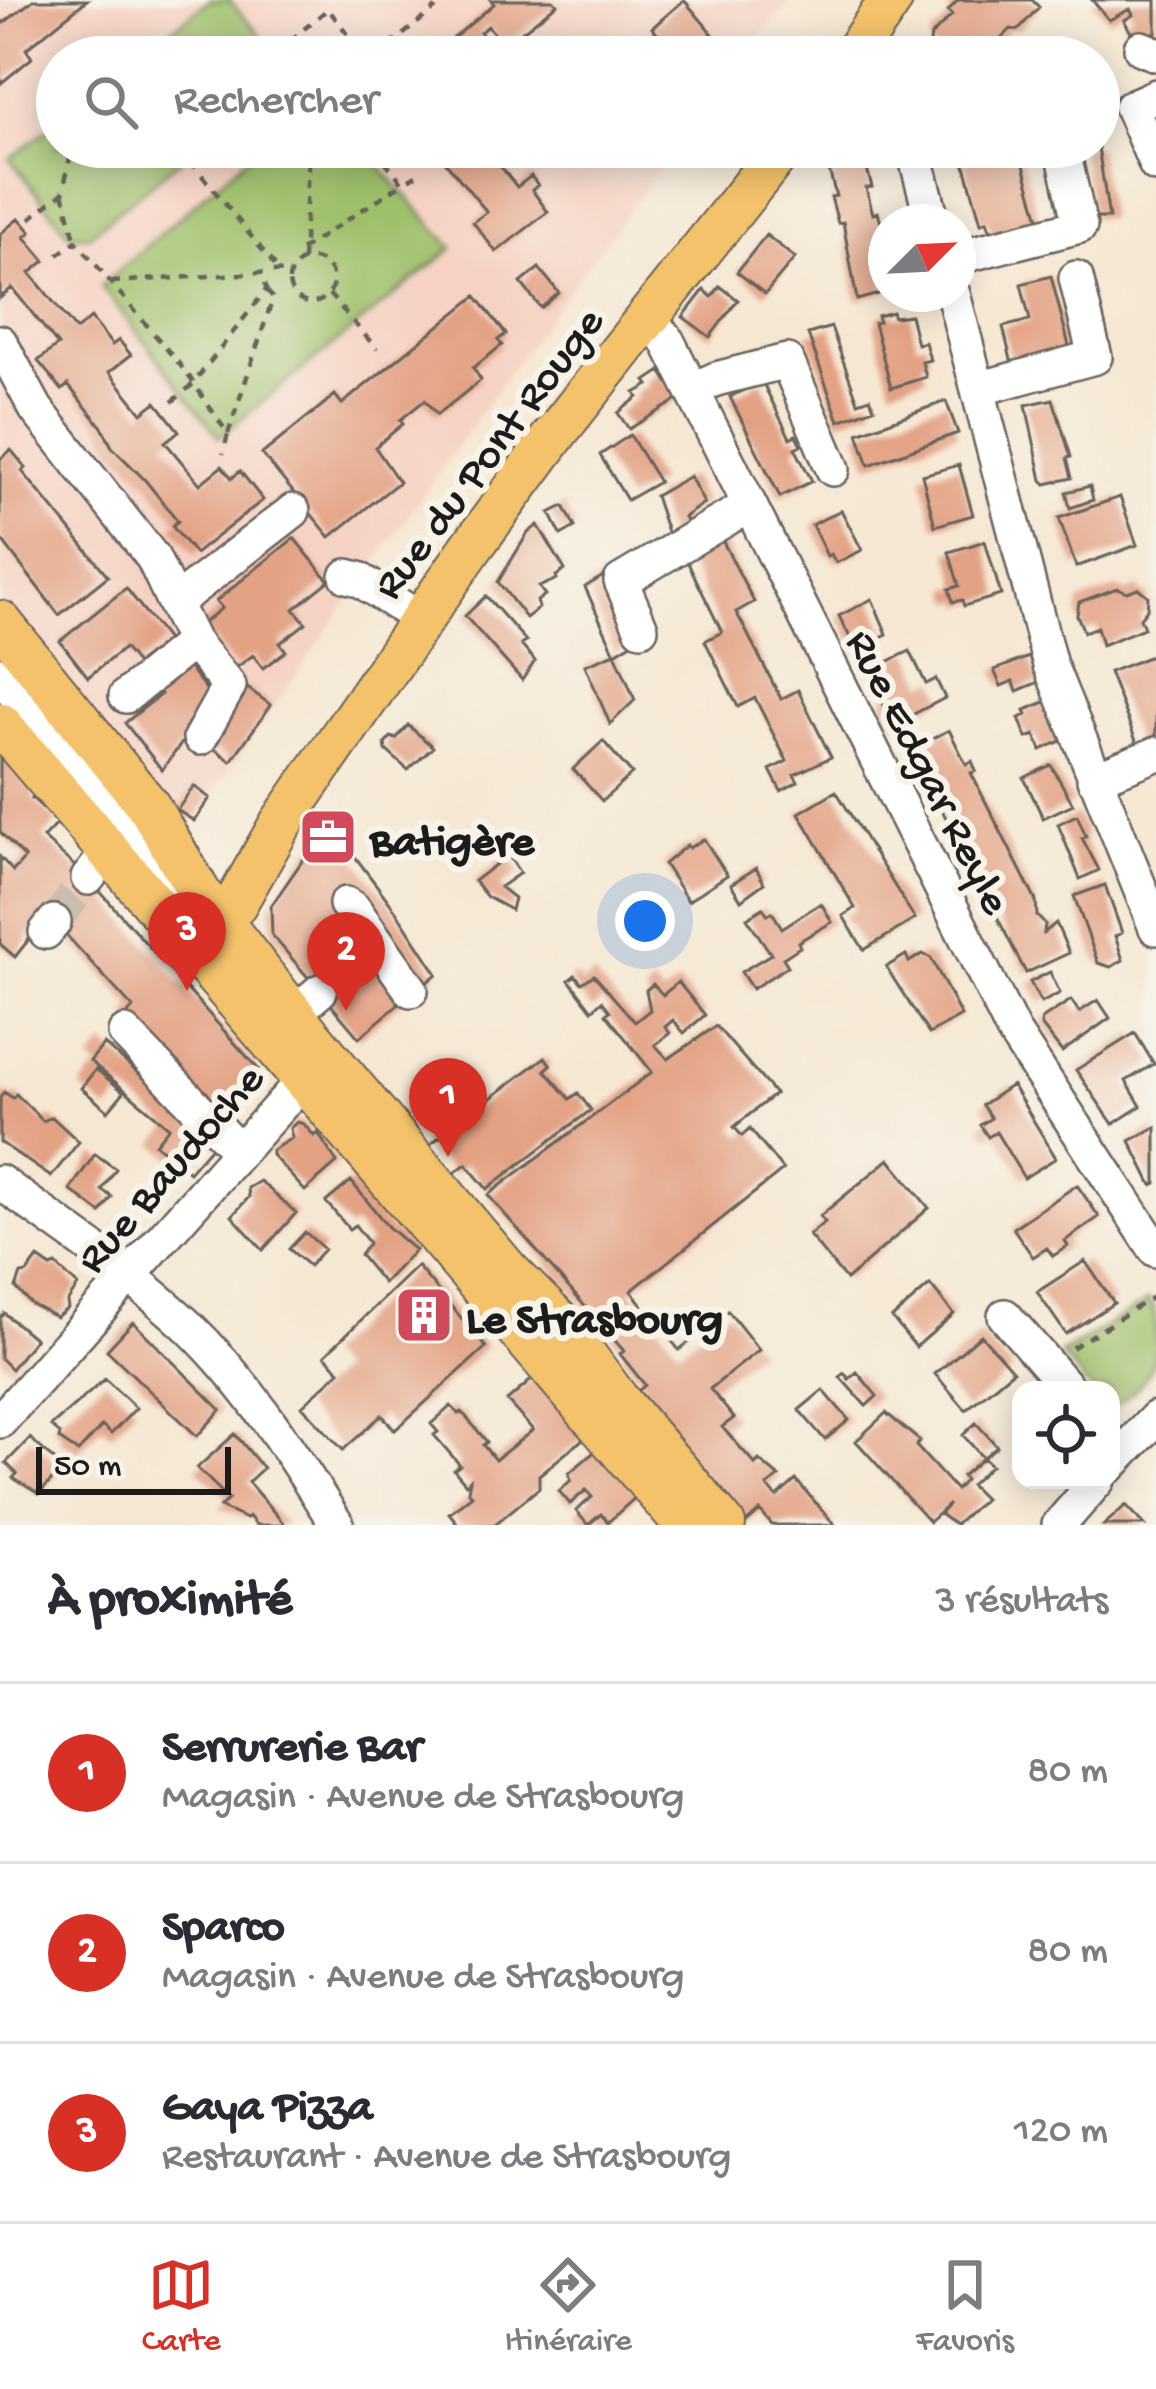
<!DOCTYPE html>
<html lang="fr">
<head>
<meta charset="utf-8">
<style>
	body { margin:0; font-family:"Gochi Hand",sans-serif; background:#f7f7f7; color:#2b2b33 }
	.controls { position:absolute; right:36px; bottom:36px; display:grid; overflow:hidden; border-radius:24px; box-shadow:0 6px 30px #0003 }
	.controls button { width:108px; height:108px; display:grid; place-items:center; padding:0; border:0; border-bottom:3px solid #e1e1e2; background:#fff; color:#2b2b33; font:60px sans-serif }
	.compass { position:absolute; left:868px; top:204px; width:108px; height:108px; border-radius:50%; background:#fff; box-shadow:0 6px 30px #0003; rotate:66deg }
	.scale { position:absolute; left:36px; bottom:30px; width:195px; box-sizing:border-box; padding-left:12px; border:6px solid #1c1c1c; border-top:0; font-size:33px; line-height:42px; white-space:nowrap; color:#1c1c1c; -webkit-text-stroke:9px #f7f3e8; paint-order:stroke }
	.you { position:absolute; left:645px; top:921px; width:42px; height:42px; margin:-30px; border:9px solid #fff; border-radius:50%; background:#1a73e8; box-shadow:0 0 0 18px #1a73e833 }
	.badge { display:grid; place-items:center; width:78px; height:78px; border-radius:50%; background:#d93025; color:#fff; font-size:39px; font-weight:700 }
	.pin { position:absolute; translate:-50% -99px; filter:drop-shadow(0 3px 6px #0008) }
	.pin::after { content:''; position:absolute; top:63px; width:42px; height:36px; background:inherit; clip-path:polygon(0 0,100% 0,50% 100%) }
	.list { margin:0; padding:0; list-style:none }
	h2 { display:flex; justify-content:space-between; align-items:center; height:156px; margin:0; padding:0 48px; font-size:51px }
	h2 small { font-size:39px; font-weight:400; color:#7c7c81 }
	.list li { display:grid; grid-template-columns:78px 1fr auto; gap:36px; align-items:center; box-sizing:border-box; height:180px; padding:0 48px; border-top:3px solid #e1e1e2 }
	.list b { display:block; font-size:45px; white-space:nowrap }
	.list p { margin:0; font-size:39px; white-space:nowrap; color:#7c7c81 }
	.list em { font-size:39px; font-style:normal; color:#7c7c81 }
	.icon { flex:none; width:66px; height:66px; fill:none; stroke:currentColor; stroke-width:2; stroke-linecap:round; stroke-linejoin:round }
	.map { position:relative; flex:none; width:1156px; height:1525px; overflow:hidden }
	.search { position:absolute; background:#fff; box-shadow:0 6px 30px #0003; left:36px; right:36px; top:36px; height:132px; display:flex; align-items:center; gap:30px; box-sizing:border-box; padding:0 42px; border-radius:66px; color:#7c7c81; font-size:45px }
	.sheet { height:696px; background:#fff }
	nav { display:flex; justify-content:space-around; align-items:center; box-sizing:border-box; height:168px; border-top:3px solid #e1e1e2; background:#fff; font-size:33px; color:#7c7c81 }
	nav a { display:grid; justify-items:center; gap:6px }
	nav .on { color:#d93025 }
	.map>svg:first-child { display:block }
</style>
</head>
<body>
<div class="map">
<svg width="1156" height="1525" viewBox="0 0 1156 1525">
	<rect width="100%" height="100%" fill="#f7f3e8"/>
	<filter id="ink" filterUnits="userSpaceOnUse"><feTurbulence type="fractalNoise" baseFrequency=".00833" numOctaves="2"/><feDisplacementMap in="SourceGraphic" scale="24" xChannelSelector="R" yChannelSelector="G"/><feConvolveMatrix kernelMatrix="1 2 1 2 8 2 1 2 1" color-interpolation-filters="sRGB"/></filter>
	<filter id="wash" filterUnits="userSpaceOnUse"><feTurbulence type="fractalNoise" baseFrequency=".004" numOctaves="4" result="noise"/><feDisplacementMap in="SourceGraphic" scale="48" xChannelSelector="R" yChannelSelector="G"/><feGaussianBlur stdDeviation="2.7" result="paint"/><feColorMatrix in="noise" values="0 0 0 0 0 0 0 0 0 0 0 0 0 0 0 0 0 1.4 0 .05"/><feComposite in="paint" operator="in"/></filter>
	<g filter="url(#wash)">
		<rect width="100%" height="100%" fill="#f6e7d3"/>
		<path fill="#f5d2c3" d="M0 0H790L744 57H57V147H676L542 326 183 836 0 604Z"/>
		<path fill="#9ec06a" stroke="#5d6e43" stroke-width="3" d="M209 0H229L279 57H138Z
			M57 122V147H196L88 236 69 234 10 159Z
			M259 147H362L453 248 219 437 101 286Z
			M1149 1300C1156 1313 1156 1323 1156 1338 1156 1377 1139 1386 1111 1410V1390H1091L1061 1354Z"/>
		<g id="blocks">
			<path fill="#e3a284" d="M33 0H87L26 49 32 58 0 84V18L4 23Z
				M491 0H553L557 4 504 46 488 26 480 32 484 37 459 57H439L448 50 444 46 494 4Z
				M684 0 726 50 732 46 741 57H677L652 28Z
				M958 0H1032L1039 7 1018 30 1011 29 1001 39 1005 43 992 57H940L930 43 931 36 952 15 948 11Z
				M1092 0H1156V32L1135 40 1124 20 1133 15 1130 9 1109 20Z
				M433 147H499L490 154 517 187 531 176 538 185 532 190 548 212 496 252 473 222 487 212Z
				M843 147H880L883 157 865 162 872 187 866 188 873 214 878 212 885 238 882 239 886 292 857 300 843 222 838 223 831 197 836 196 829 170 848 165Z
				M967 147H1019L1041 226 992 234 987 221 981 223 962 155 969 153Z
				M1080 147H1098L1109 218H1093Z
				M19 218 31 232 25 237 45 261 30 273 76 330 91 318 112 345 119 340 131 355 109 372 142 413 156 402 167 416 179 431 165 442 200 484 222 466 232 478 240 471 263 500 195 554 172 526 178 521 145 480 112 447 102 427 68 385 62 390 38 361 58 345 12 288 0 298V234Z
				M766 235 795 258 765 294 737 272Z
				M539 268 559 293 541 308 521 283Z
				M1051 276 1071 354 1013 368 1003 327 1030 320 1021 284Z
				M720 286 738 300 710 337 683 317 704 290 712 297Z
				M476 296 506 334 498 340 502 345 473 368 481 380 437 415 425 400 400 420 403 424 375 447 399 482 330 537 262 454 335 395 342 404Z
				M892 312 894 317 910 315 917 344 925 342 930 360 922 362 926 377 891 388 874 323 879 322 877 316Z
				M831 327 858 402 870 398 874 408 839 421 808 334Z
				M661 371 679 399 629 429 618 413 638 397 635 393 649 385 646 381Z
				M762 381 790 438 796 435 801 445 795 448 812 481 780 497 730 397Z
				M1053 399 1071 457 1067 458 1072 478 1046 484 1042 480 1026 405Z
				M946 401 958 433 869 465 858 433Z
				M630 435 659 482 627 500 600 455Z
				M11 450 26 468 22 471 108 576 59 615 0 538V459Z
				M959 465 973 515 935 526 922 475Z
				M690 476 704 503 684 517 689 527 669 538 655 496Z
				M1090 486 1093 500 1070 508 1066 492Z
				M1120 497 1137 545 1076 567 1059 518Z
				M564 506 575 527 561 535 550 513Z
				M841 510 862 550 836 563 831 554 827 556 812 525Z
				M538 525 565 570 556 576 557 579 539 587 545 595 537 601 539 608 526 618 498 582 528 533Z
				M720 536 754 602 736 612 742 623 781 699 798 690 831 757 794 775 798 782 781 791 770 770 787 761 755 698 738 707 705 641 722 632 684 555Z
				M294 538 329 581 294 609 306 623 280 643 286 651 263 668 253 655 236 668 201 625 222 608 216 601Z
				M985 541 1001 595 964 606 962 600 953 602 949 589 959 586 949 552Z
				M605 575 635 641 615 653 585 587Z
				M126 588 167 640 137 664 124 648 88 677 60 641Z
				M1117 588 1127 592 1138 588 1148 596 1147 609 1140 618 1144 628 1102 645 1097 627 1084 632 1077 615 1079 602Z
				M486 596 526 641 521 645 535 661 522 680 465 616Z
				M872 599 887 634 856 649 839 616Z
				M910 651 926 684 936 679 945 698 894 724 883 703 887 692 875 668Z
				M615 653 635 700 610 724 585 665Z
				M1156 654V739L1138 746 1109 672Z
				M1029 657 1039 682 1017 691 1013 681 1001 686 994 670Z
				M186 664 214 699 162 770 125 723 161 694 156 688Z
				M246 687 271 705 231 761 206 743Z
				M1047 701 1063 740 1041 750 1035 735 1027 738 1019 718 1027 715 1025 710Z
				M408 725 433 747 408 770 386 750 385 744 391 737 396 739Z
				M949 730 966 764 972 761 976 771 971 773 1036 901 1037 916 1045 924 1044 933 1056 923 1069 953 1026 973 911 750Z
				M603 741 632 774 602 801 573 769Z
				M0 753 35 795 32 798 58 822 43 838 88 878 258 1069 213 1114 127 1015 133 1008 48 915 15 957 0 944V857L13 871 25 858 0 832Z
				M1051 765 1073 804 1043 818 1024 778Z
				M194 786 210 798 194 821 177 810Z
				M836 791 915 919 864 950 843 916 855 908 799 813Z
				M1077 815 1086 836 1082 838 1099 870 1080 879 1058 824Z
				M329 822 396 911 437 974 421 987 346 923 333 941 355 968 373 959 406 998 359 1038 272 935 271 906Z
				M704 839 727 875 688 901 664 864 687 845 689 848Z
				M508 855 520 873 500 887 514 898 511 910 487 897 474 881Z
				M756 868 764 883 741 900 731 884Z
				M1105 885 1122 933 1115 936 1123 960 1111 967 1098 963 1074 896Z
				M821 903 832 922 798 942 800 947 783 958 788 966 752 989 741 972 771 954 747 918 763 908 768 915 772 912 782 928Z
				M923 954 931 958 961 1016 929 1034 886 967 906 955 909 962Z
				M1050 972 1060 993 1041 1003 1030 982Z
				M575 975 582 983 594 975 635 1022 650 1010 646 990 653 984 663 995 678 982 705 1015 684 1033 673 1020 665 1027 670 1033 655 1045 668 1059 716 1026 775 1094 734 1127 742 1136 750 1129 783 1170 631 1291 679 1350 728 1311 759 1350 710 1389 734 1418 722 1427 755 1464 759 1460 779 1477 767 1486 777 1497 796 1480 835 1525H772L760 1511 744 1525 636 1393 645 1385 620 1354 624 1351 488 1195 652 1072 606 1014 610 1011 602 1001 592 1010 569 980Z
				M1071 1000 1079 1012 1098 1000 1110 1018 1062 1052 1041 1025 1042 1019Z
				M1135 1033 1154 1064 1126 1081 1141 1106 1113 1124 1076 1070Z
				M104 1044 217 1140 189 1172 155 1144 169 1127 90 1061Z
				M545 1057 551 1065 545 1070 570 1099 578 1093 591 1110 487 1189 466 1164 453 1174 429 1145Z
				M96 1069 124 1092 108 1111 81 1088Z
				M1012 1085 1056 1158 1024 1178 996 1132 988 1137 980 1125 991 1118 982 1105Z
				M4 1092 13 1098 16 1094 43 1121 52 1117 79 1142 51 1177 0 1142V1098Z
				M297 1122 304 1124 314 1136 318 1133 337 1163 305 1191 272 1155V1150L292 1138 290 1128Z
				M1156 1127V1183L1152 1185 1130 1141Z
				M95 1154 116 1169 102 1190 112 1197 101 1213 70 1190Z
				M889 1159 929 1208 846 1280 809 1235 825 1222 820 1216Z
				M260 1181 296 1213 263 1250 232 1216 249 1197 248 1188Z
				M351 1181 388 1227 415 1250 383 1283 360 1255 369 1243 355 1225 349 1229 326 1202Z
				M1077 1185 1099 1217 1065 1241 1068 1246 1053 1256 1047 1248 1033 1257 1013 1228Z
				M305 1232 324 1249 309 1266 289 1249Z
				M38 1258 51 1267 56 1265 78 1286 67 1302 68 1308 56 1317 31 1304 16 1288 21 1274 27 1273Z
				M1085 1261 1114 1303 1066 1334 1037 1292Z
				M417 1266 486 1347 395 1430 382 1415 343 1450 302 1406 340 1371 325 1355Z
				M930 1285 954 1314 916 1347 892 1318Z
				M4 1313 35 1339 11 1369 0 1358V1318Z
				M133 1322 221 1410 197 1436 107 1350Z
				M981 1335 1013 1371 966 1410 935 1374Z
				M857 1372 877 1396 866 1406 840 1377 844 1373 849 1379Z
				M537 1375 588 1435 539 1475V1488L494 1525H459L449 1513 472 1495 468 1491 470 1480 466 1484 454 1470 460 1465 434 1435 438 1432 431 1424 451 1406 459 1414 462 1412 487 1442 483 1445 495 1460 533 1430 507 1401Z
				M105 1379 136 1408 111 1434 102 1426 78 1452 59 1439 60 1434 51 1426Z
				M823 1390 849 1420 825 1440 799 1410Z
				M886 1413 920 1441 916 1446 956 1490 965 1480 962 1476 983 1458 991 1465 970 1485 984 1499 955 1525 940 1514 949 1504 929 1522 856 1441Z
				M976 1423 997 1446 983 1458 963 1435Z
				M235 1434 263 1468 248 1482 285 1525H256L249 1516 246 1519 220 1507 229 1499 197 1468Z
				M30 1438 63 1468 39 1494 13 1478 17 1474 6 1463Z
				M599 1448 639 1494 608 1522 601 1514 588 1525 576 1511 592 1497 586 1490 570 1504 559 1491 571 1480 569 1473Z
				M1126 1505 1145 1525H1104Z"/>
		</g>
	</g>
	<g filter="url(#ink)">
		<use href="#blocks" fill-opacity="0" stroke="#68635c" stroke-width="3"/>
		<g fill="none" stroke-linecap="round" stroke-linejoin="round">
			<path stroke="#cabeae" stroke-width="33" stroke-dasharray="33 16" stroke-linecap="butt" d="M54 922 88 878
				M320 991 352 964"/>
			<g stroke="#68635c" stroke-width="38">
				<path id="minor" d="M1141 48 1156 54
					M1156 96 1131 107 1156 165
					M913 147 933 222
					M958 257 1080 226 1062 147
					M953 294 1050 665 1156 928
					M647 320 666 338 1013 1031 1156 1250
					M0 342 36 409 153 558 174 603 293 511
					M978 389 1095 357 1076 278
					M692 390 716 379 787 361 833 469
					M347 576 359 579 421 620
					M174 603 193 642 229 686 200 738
					M641 628 621 581 748 506
					M0 674 195 924
					M126 696 193 642
					M1094 779 1156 754
					M88 878 108 853
					M346 904 354 909 411 990
					M46 932 54 922
					M293 1014 320 991
					M125 1033 239 1151
					M0 1182C64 1229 132 1273 189 1327 249 1385 293 1455 337 1525
					M1005 1316 1069 1390
					M0 1421 305 1078
					M1111 1465 1156 1418
					M1059 1525 1098 1480"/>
			</g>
			<g stroke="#68635c" stroke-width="46">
				<path id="major" d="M852 57 891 0
					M0 622 149 807 200 894 307 1032 507 1270 565 1328 617 1399 724 1525
					M0 724 685 1525
					M203 938 236 903 280 825 471 548 555 434 783 147"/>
			</g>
			<path stroke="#68635c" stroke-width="4.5" stroke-dasharray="9 9" stroke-linecap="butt" d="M286 44 297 57
				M100 50 106 57
				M152 57 168 44H286L328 9 366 57
				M375 57 436 8
				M179 147 280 272
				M373 147 403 183 416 175
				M63 192 75 239
				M30 219 63 192 72 147
				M301 250 403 183
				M58 255 76 241 186 372 228 434 223 454
				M289 281a22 22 0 1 1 44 0a22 22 0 1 1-44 0Z
				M303 260 309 147
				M111 282 290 271
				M329 294 377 349
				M172 402 192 385 266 290 264 275
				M228 434 273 298 266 290
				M1072 1348 1156 1295"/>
			<use href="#minor" stroke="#fff" stroke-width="33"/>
			<use href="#major" stroke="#f3c26a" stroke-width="42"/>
		</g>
	</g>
	<defs>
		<g id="office-square" transform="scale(3)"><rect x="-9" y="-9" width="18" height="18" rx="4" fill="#d1495b" stroke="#f7f3e8"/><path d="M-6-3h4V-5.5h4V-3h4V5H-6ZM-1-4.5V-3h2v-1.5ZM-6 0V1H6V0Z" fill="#fff"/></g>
		<g id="building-square" transform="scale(3)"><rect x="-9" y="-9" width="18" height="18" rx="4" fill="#d1495b" stroke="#f7f3e8"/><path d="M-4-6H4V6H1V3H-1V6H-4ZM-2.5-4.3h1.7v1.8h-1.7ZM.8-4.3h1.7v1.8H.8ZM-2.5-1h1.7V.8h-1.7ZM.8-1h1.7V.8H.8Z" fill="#fff"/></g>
	</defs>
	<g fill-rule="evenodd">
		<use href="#office-square" x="328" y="837"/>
		<use href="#building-square" x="424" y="1315"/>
	</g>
	<g text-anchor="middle" stroke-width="12" stroke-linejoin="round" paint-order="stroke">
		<g font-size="45" fill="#1c1c1c" stroke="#f7f3e8">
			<text transform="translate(485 451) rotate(-53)" y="16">Rue du Pont Rouge</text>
			<text transform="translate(932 770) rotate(63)" y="16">Rue Edgar Reyle</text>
			<text transform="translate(167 1166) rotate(-49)" y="16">Rue Baudoche</text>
		</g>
		<g font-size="45" font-weight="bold" fill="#1c1c1c" stroke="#f7f3e8" text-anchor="start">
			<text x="370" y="853">Batigère</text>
			<text x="466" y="1331">Le Strasbourg</text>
		</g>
	</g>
</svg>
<div class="controls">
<button><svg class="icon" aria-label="locate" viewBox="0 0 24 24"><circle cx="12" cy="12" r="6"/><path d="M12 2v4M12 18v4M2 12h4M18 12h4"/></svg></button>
</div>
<svg class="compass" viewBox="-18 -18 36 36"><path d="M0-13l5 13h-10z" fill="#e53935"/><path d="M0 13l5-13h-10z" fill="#7c7c81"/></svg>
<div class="scale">50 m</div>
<div class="you"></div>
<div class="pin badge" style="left:448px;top:1157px">1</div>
<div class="pin badge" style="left:346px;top:1011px">2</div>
<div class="pin badge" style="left:187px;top:991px">3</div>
<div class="search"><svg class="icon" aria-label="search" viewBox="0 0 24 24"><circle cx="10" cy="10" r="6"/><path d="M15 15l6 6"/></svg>Rechercher</div>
</div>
<section class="sheet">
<h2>À proximité<small>3 résultats</small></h2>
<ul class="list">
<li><span class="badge">1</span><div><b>Serrurerie Bar</b><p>Magasin · Avenue de Strasbourg</p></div><em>80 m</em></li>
<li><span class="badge">2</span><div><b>Sparco</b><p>Magasin · Avenue de Strasbourg</p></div><em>80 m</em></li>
<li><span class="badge">3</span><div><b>Gaya Pizza</b><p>Restaurant · Avenue de Strasbourg</p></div><em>120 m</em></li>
</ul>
</section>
<nav>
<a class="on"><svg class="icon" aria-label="map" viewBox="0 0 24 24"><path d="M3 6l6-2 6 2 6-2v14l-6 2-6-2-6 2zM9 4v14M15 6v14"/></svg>Carte</a>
<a><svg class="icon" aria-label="directions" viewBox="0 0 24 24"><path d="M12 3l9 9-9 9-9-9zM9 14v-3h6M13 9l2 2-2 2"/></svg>Itinéraire</a>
<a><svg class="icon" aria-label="saved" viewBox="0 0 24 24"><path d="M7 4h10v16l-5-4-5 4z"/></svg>Favoris</a>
</nav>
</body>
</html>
